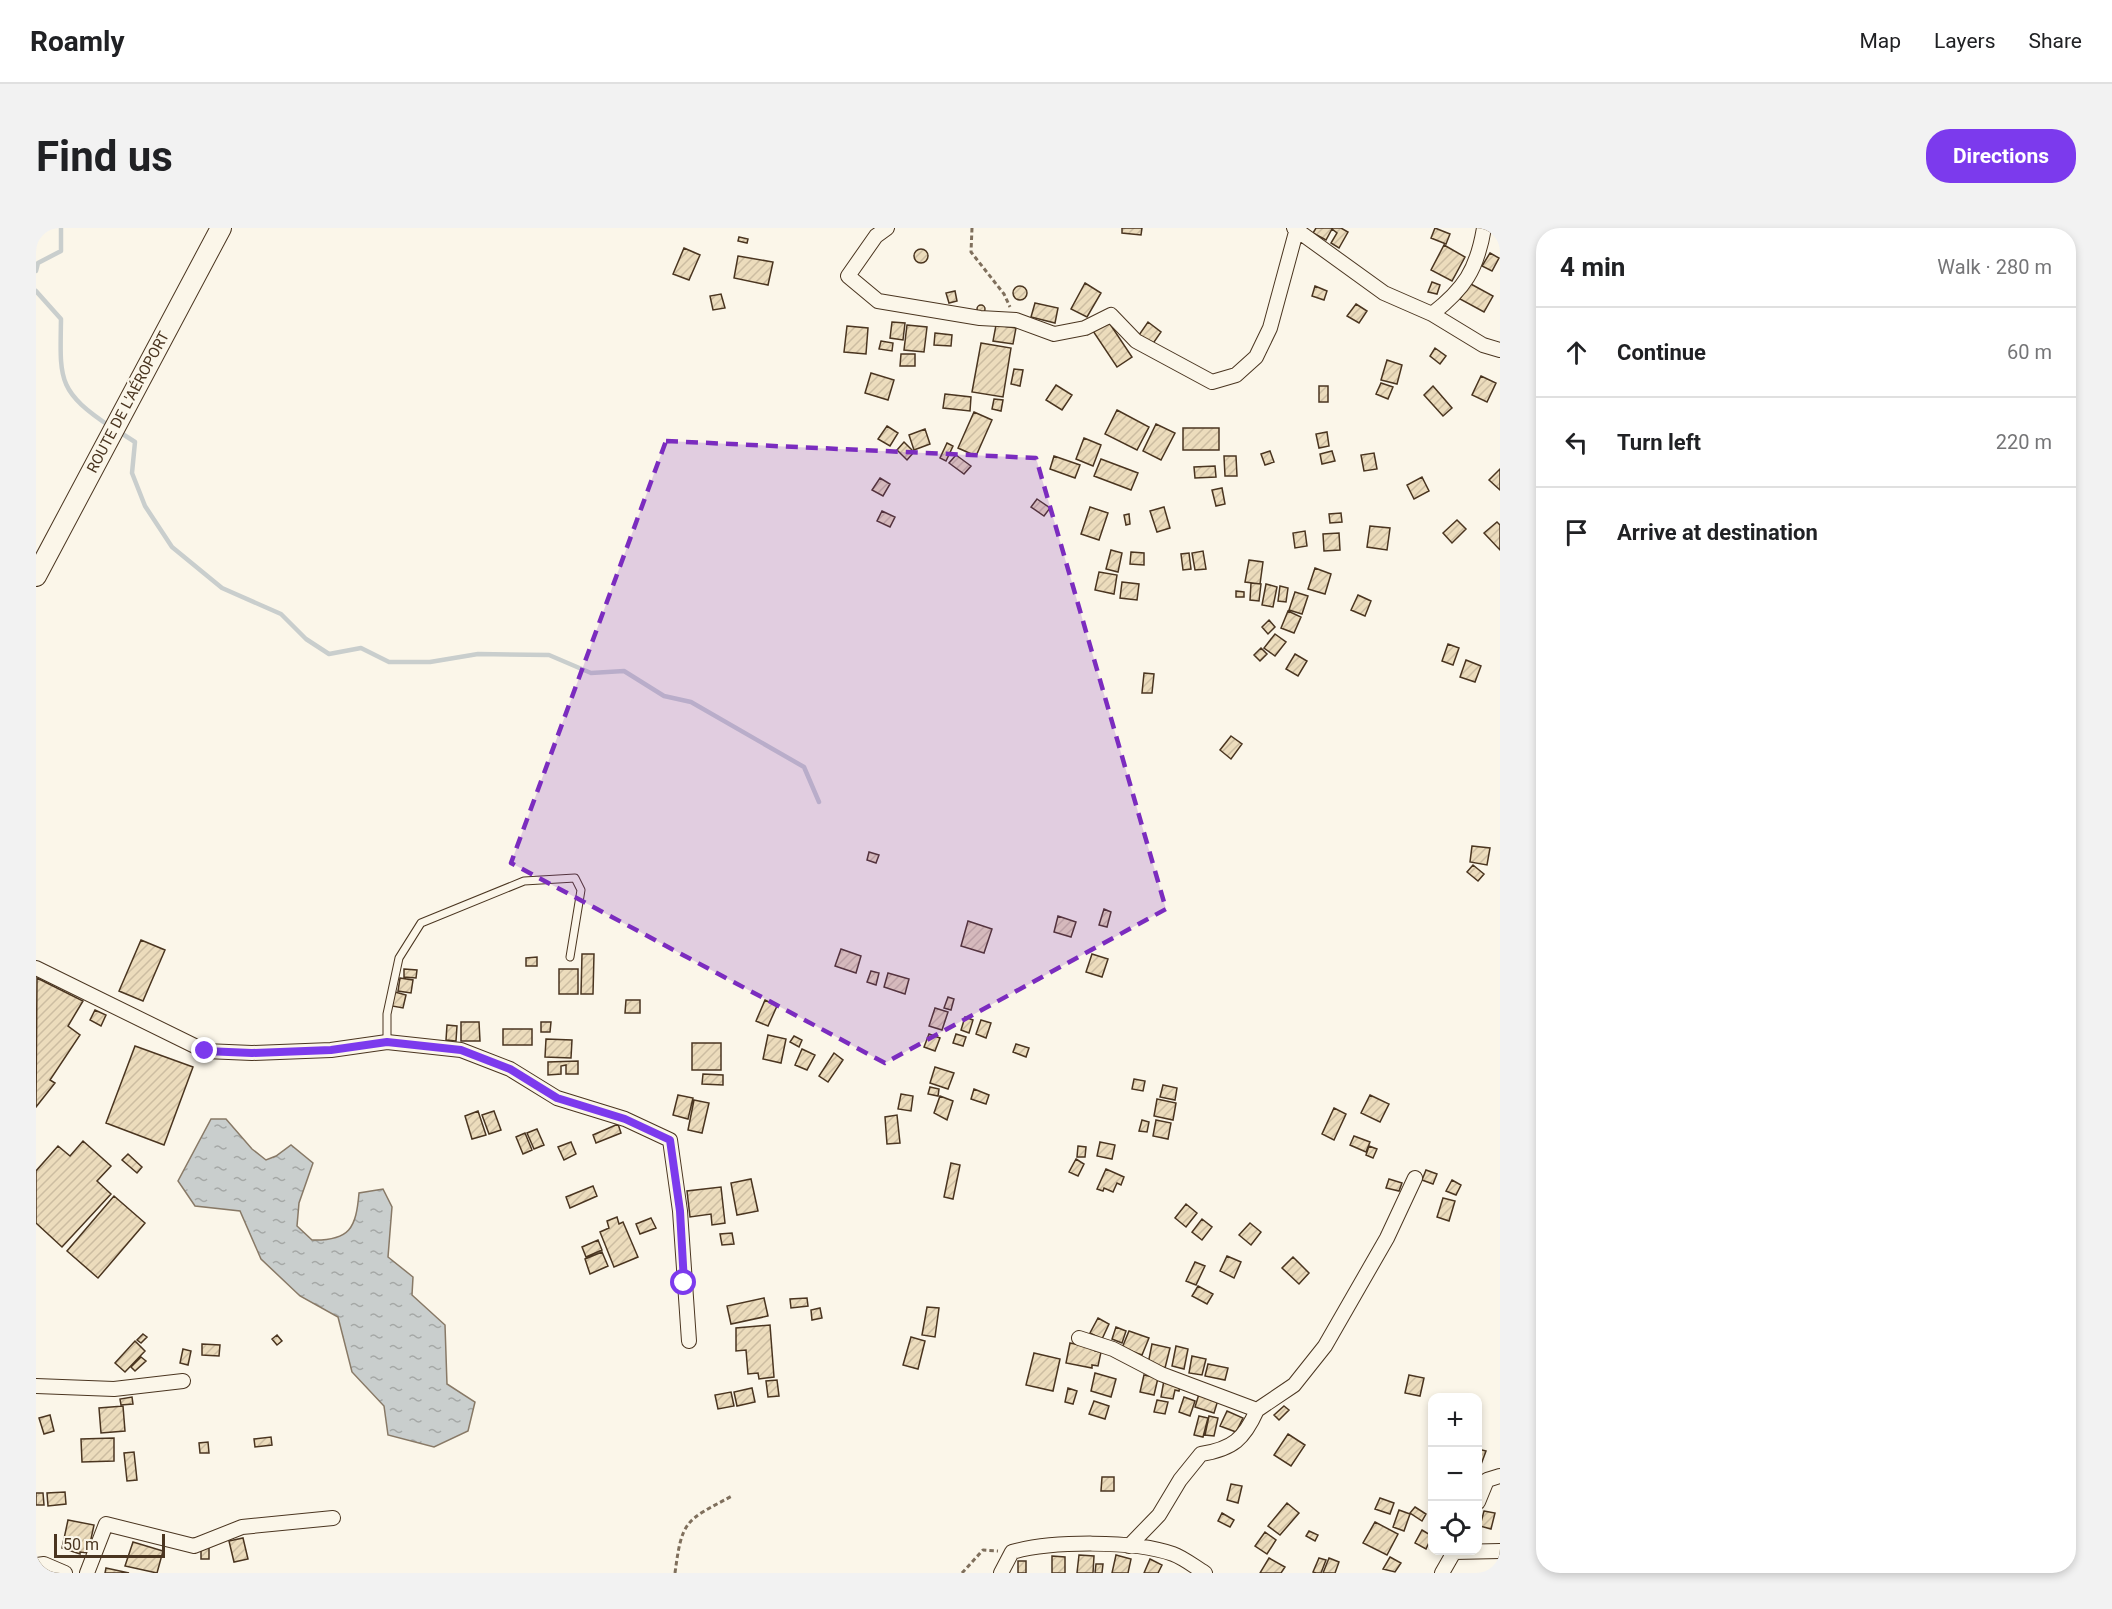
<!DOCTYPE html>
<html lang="en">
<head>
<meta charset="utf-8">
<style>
	body { margin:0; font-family:Roboto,sans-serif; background:#f2f2f2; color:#202124 }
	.controls { position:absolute; right:18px; bottom:18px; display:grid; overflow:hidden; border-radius:12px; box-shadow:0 3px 9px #0003 }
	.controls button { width:54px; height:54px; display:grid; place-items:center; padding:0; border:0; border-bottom:2px solid #e0e0e0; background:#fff; color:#202124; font:30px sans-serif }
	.scale { position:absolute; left:18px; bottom:15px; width:111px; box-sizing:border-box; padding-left:6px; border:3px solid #4a3520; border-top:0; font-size:16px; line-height:21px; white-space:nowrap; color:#4a3520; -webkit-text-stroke:4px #fbf6e9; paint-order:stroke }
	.stop { position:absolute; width:18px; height:18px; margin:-14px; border:4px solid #7c3aed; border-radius:50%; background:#fff }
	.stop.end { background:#7c3aed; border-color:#fff; box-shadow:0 2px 6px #0008 }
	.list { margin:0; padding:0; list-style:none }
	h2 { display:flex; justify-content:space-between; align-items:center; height:78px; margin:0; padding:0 24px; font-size:26px }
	h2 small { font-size:20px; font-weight:400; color:#757577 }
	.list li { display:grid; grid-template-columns:39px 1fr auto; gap:18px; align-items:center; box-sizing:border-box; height:90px; padding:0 24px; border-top:2px solid #e0e0e0 }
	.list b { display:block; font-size:22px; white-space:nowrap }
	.list em { font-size:20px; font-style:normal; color:#757577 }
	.icon { flex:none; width:33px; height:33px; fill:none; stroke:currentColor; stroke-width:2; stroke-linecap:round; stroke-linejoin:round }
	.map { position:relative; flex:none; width:1464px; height:1345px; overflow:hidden; border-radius:24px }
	header { display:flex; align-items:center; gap:36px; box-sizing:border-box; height:84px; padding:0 30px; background:#fff; border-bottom:2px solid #e0e0e0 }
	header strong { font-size:28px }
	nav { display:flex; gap:33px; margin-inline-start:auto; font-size:21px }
	.intro { display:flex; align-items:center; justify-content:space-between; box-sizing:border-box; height:144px; padding:0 36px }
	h1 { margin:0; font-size:42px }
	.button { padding:15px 27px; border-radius:24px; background:#7c3aed; color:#fff; font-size:21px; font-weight:700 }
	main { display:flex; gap:36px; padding:0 36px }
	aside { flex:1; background:#fff; border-radius:24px; box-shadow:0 3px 9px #0003 }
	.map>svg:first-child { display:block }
</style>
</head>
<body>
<header>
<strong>Roamly</strong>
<nav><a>Map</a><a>Layers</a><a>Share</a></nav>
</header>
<div class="intro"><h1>Find us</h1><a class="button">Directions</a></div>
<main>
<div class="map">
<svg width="1464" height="1345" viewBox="0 0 1464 1345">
	<defs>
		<pattern id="water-ripples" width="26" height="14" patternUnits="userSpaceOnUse" patternTransform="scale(1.5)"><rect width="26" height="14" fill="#c9cecd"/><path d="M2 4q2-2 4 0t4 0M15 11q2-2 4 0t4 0" fill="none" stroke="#a5a8a6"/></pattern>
		<pattern id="building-hatch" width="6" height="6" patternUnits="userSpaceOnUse" patternTransform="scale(1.5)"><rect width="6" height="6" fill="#ecdcbc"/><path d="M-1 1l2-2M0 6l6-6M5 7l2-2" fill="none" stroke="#ccbda1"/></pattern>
	</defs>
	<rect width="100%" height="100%" fill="#fbf6e9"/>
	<path fill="url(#water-ripples)" stroke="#887966" stroke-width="1.5" d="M175 891H190L216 921 230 932 240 928 255 917 277 935 263 975 261 998 276 1012C314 1013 320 1000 323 965L347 961 356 979 352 1029 377 1049 376 1067 409 1097 411 1156 439 1174 432 1203 398 1219 352 1207 348 1178 316 1144 302 1089 264 1068 225 1031 204 983 159 978 142 953Z"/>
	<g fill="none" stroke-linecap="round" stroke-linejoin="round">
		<path stroke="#c9cecd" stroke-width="4.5" d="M0 43 2 35 25 23V0
			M0 63 25 91C24 152 21 163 75 199
			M82 203 99 214 96 245 109 278 136 319 186 360 245 386 270 411 293 426 325 420 353 434H394L442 426 513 427 555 445 588 443 628 468 655 474 768 539 783 574"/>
	</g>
	<path fill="url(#building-hatch)" stroke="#4a3520" stroke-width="1.5" d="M1086 0H1106L1105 7 1086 5Z
		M1280 0H1305L1312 4 1303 20 1295 15 1301 5 1296 1 1290 12 1277 5Z
		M1399 0 1414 6 1410 16 1395 10Z
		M703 9 712 11 711 15 702 13Z
		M1408 17 1429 29 1416 53 1395 42Z
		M648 20 664 27 653 52 637 46Z
		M878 28a7 7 0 1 1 14 0a7 7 0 1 1-14 0Z
		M1454 25 1463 30 1456 43 1446 38Z
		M702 28 737 34 732 57 698 50Z
		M1396 54 1404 57 1401 66 1392 64Z
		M1049 55 1065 65 1051 89 1035 81Z
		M1433 55 1457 68 1448 84 1424 71Z
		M977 65a7 7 0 1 1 14 0a7 7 0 1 1-14 0Z
		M1279 58 1291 63 1288 72 1276 68Z
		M919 63 921 73 913 75 910 65Z
		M685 66 689 80 677 82 674 68Z
		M999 75 1022 80 1019 95 995 89Z
		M1320 76 1331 83 1323 95 1311 88Z
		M941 81a4 4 0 1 1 8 0a4 4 0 1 1-8 0Z
		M1072 93 1096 129 1081 139 1057 103Z
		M856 94 869 95 867 112 854 110Z
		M1112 94 1125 104 1116 117 1103 107Z
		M871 97 891 99 888 124 868 122Z
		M960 97 980 100 977 116 957 113Z
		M811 98 832 100 830 126 808 124Z
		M899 105 916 107 915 118 898 117Z
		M845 113 857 115 856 123 843 121Z
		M945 115 975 120 967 169 936 164Z
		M1399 120 1410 128 1404 136 1394 128Z
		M865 126H879V138H864Z
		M1351 132 1366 137 1361 156 1345 152Z
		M978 141 987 142 984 158 975 156Z
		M835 145 858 152 852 172 829 165Z
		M1445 148 1460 155 1451 174 1436 167Z
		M1345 155 1357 159 1352 171 1340 166Z
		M1020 157 1036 167 1026 182 1010 172Z
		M1283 158H1292V174H1283Z
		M1397 158 1416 180 1407 188 1388 167Z
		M909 166 935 169 934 183 907 180Z
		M958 171 967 172 965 183 956 181Z
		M1081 182 1113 199 1101 222 1069 206Z
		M938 184 956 192 940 228 922 220Z
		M1120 196 1139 205 1125 232 1107 223Z
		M851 198 862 205 854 218 842 211Z
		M1147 200H1183V222H1147Z
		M889 201 894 216 878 222 873 207Z
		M1291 204 1293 218 1283 220 1280 206Z
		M1048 210 1065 217 1057 238 1040 231Z
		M868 214 878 224 871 232 861 222Z
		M911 215 917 218 910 233 904 230Z
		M1234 223 1238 234 1229 237 1225 226Z
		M1296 223 1299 233 1286 236 1284 226Z
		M1338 225 1341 241 1328 243 1325 227Z
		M920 227 935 238 928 246 913 235Z
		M1018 228 1044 237 1039 250 1014 241Z
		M1188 228H1200L1201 248H1189Z
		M1065 231 1102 245 1095 262 1058 248Z
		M1179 238 1180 249 1159 250 1158 239Z
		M1464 241V262L1453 252Z
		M1386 249 1393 263 1378 271 1371 257Z
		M844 250 854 256 847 268 836 262Z
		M1186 260 1189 276 1180 278 1176 262Z
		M1001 271 1014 280 1008 288 995 279Z
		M1054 279 1072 285 1063 312 1045 306Z
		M1128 279 1134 300 1121 304 1114 283Z
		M846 283 859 289 854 299 841 293Z
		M1305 285 1306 294 1294 295 1293 286Z
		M1093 286 1094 296 1090 297 1088 287Z
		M1421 292 1430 301 1416 315 1407 305Z
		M1461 294 1464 297V322L1448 305Z
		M1334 298 1354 300 1351 322 1331 319Z
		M1269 303 1271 318 1259 320 1257 305Z
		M1303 305 1304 322 1288 323 1287 306Z
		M1075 322 1086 325 1082 344 1070 341Z
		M1167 323 1170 341 1159 342 1156 325Z
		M1095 324 1108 325V337L1094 336Z
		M1153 325 1155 341 1147 342 1145 326Z
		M1213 332 1227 334 1224 356 1209 354Z
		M1279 340 1295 346 1289 366 1272 361Z
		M1063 344 1081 347 1078 366 1059 362Z
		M1086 354 1103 356 1101 372 1084 370Z
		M1215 355 1225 356 1223 373 1214 372Z
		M1230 356 1241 359 1237 379 1226 377Z
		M1244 358 1252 360 1250 374 1242 373Z
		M1200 363 1208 364V369H1200Z
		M1259 364 1272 368 1266 386 1253 382Z
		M1322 367 1335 373 1329 388 1315 382Z
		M1252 383 1265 389 1258 405 1245 400Z
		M1233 392 1239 399 1232 406 1226 399Z
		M1239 406 1250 414 1239 428 1228 420Z
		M1412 416 1423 420 1417 437 1406 433Z
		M1225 420 1231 426 1224 433 1218 427Z
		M1259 426 1271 433 1262 448 1250 441Z
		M1430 432 1445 438 1439 454 1424 449Z
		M1108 445 1118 446 1116 465H1106Z
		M1195 508 1206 516 1195 531 1184 522Z
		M1436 618 1454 620 1451 637 1434 634Z
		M833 624 843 627 840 635 831 632Z
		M1437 637 1448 646 1442 653 1431 644Z
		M1068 681 1075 684 1071 699 1063 697Z
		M1022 688 1040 694 1035 709 1018 704Z
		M932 693 956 701 948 725 925 718Z
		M105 712 129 722 107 773 83 763Z
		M805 721 825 728 820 745 799 738Z
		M546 726H558L557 766H545Z
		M1056 726 1072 731 1066 749 1050 744Z
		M501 729V738H490V730Z
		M368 741 381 742 380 750 368 749Z
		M523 741H542V766H523Z
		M835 743 843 745 840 757 831 754Z
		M852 745 873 751 869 766 848 759Z
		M1 750 47 773 32 798 44 807 14 852 19 855 0 879Z
		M364 750 377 752 375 765 362 763Z
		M359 764 370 767 367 780 356 778Z
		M912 769 918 771 915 782 908 780Z
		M590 772H604V785H589Z
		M729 772 741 778 732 798 720 793Z
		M899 780 912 784 906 802 893 798Z
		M59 782 70 787 65 798 54 792Z
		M929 789 937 792 933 805 925 802Z
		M945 792 955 795 950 810 940 806Z
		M425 794H443L444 813H425Z
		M505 794H515L514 804H505Z
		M411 797 421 798 420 813 410 812Z
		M467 801H496V817H467Z
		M893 806 904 810 899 823 888 819Z
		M920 806 930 809 927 818 917 815Z
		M732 807 750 811 745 835 727 831Z
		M758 808 766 812 763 819 754 814Z
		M510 811 536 812 535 830 509 829Z
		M656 815H685V842H656Z
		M980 816 993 820 990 829 977 824Z
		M99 818 157 839 128 917 70 895Z
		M766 821 779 827 771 842 759 837Z
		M798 825 807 832 792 854 783 848Z
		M542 833V846H530V837L525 838V846L512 847V834Z
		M899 839 918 845 912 861 894 855Z
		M667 846 687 847V857L666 856Z
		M1098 851 1109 853 1107 863 1096 861Z
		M1127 857 1141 860 1139 872 1124 869Z
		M894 859 903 861 902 868 892 866Z
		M938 861 953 867 950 876 935 871Z
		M865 866 877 868 875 883 862 881Z
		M642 867 657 870 652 891 637 887Z
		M1334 867 1353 876 1344 894 1325 885Z
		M904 868 917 873 911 892 898 885Z
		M1121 871 1140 875 1137 892 1118 888Z
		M658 872 673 875 666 905 652 902Z
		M1298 880 1310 886 1298 912 1286 906Z
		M442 883 450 907 436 911 429 888Z
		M458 883 465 902 453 906 446 887Z
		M861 887 864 915 851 916 849 889Z
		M1106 892 1113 894 1111 904 1103 903Z
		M1120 892 1135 895 1132 911 1117 908Z
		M582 896 585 905 560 915 557 907Z
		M501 901 508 917 498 921 491 905Z
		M489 905 496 922 487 926 480 909Z
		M1318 908 1334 914 1330 924 1314 917Z
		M47 913 75 938 61 953 75 966 26 1019 0 995V943L22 918 34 928Z
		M535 914 540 926 528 932 522 919Z
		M1064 914 1079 917 1076 931 1061 928Z
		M1042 918 1050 919 1049 929H1041Z
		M1333 918 1341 921 1337 930 1330 927Z
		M92 926 106 939 101 945 86 932Z
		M1040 931 1048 936 1042 948 1033 944Z
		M915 935 924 937 917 971 908 969Z
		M1070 941 1088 949 1085 957 1081 955 1077 964 1068 960 1067 963 1061 961Z
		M1390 942 1401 946 1397 956 1386 952Z
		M715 951 722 983 701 987 695 955Z
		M1353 951 1366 955 1363 963 1350 960Z
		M1416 952 1425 957 1420 967 1410 963Z
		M557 958 561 968 534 980 530 969Z
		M685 959 689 995 676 997 675 986 654 989 651 963Z
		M78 968 109 995 62 1050 31 1023Z
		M1407 970 1419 973 1413 993 1401 989Z
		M1150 976 1161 985 1150 999 1139 990Z
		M581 989 583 996 587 994 602 1029 578 1039 564 1004 573 1000 571 993Z
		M615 990 620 1000 604 1006 600 996Z
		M1166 991 1176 999 1166 1012 1156 1004Z
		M1214 995 1225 1004 1215 1017 1203 1007Z
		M696 1005 698 1016 686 1017 684 1006Z
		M562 1012 566 1022 550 1029 546 1019Z
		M566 1024 572 1038 554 1046 549 1031Z
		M1191 1028 1205 1034 1198 1050 1184 1043Z
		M1257 1029 1273 1045 1263 1056 1246 1040Z
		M1159 1034 1169 1038 1160 1057 1150 1053Z
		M1162 1058 1177 1066 1171 1076 1156 1068Z
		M728 1070 732 1088 695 1096 691 1078Z
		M771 1070 772 1078 755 1080 754 1071Z
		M891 1079 903 1080 899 1109 886 1107Z
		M784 1080 786 1090 776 1092 775 1082Z
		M1062 1090 1073 1096 1066 1111 1054 1105Z
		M734 1097 738 1149 723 1151 722 1145 712 1146 710 1122 700 1123V1100Z
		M1080 1099 1090 1103 1086 1115 1076 1111Z
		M1093 1103 1113 1110 1106 1127 1086 1120Z
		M107 1106 111 1109 105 1115 101 1112Z
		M241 1107 246 1113 241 1117 236 1111Z
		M875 1109 889 1113 882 1141 867 1137Z
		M99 1113 109 1123 89 1144 79 1135Z
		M1034 1115 1060 1120 1059 1123 1065 1124 1062 1138 1056 1137V1140L1030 1135Z
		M166 1116 184 1117 183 1128 166 1127Z
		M1116 1116 1134 1120 1129 1140 1112 1136Z
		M1140 1118 1152 1121 1148 1141 1136 1138Z
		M147 1121 155 1123 152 1137 144 1135Z
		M998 1125 1024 1131 1017 1163 990 1157Z
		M1156 1128 1170 1131 1166 1147 1153 1145Z
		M105 1129 110 1133 99 1143 95 1139Z
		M1172 1136 1192 1140 1189 1152 1169 1148Z
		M1059 1145 1080 1151 1075 1169 1055 1163Z
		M1108 1147 1122 1150 1118 1167 1104 1164Z
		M1373 1147 1388 1150 1384 1168 1369 1165Z
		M741 1152 743 1168 732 1169 730 1153Z
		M1128 1152 1145 1155 1143 1163 1139 1162 1137 1171 1125 1169Z
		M716 1160 719 1174 701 1178 698 1164Z
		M1032 1160 1041 1163 1037 1176 1029 1174Z
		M695 1164 698 1178 682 1181 679 1167Z
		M1163 1166 1182 1172 1178 1185 1159 1179Z
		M96 1169 97 1176 85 1177 84 1171Z
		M1148 1169 1159 1173 1154 1188 1143 1184Z
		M1121 1172 1132 1174 1129 1186 1118 1184Z
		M1058 1173 1073 1178 1069 1191 1053 1186Z
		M87 1178 89 1203 65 1205 63 1180Z
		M1248 1178 1253 1182 1243 1192 1238 1187Z
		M1191 1183 1207 1190 1200 1204 1184 1198Z
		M14 1187 18 1203 8 1206 3 1190Z
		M1163 1188 1172 1190 1167 1209 1158 1207Z
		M1173 1188 1182 1190 1178 1208 1169 1207Z
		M1252 1206 1269 1217 1255 1238 1238 1227Z
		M235 1209 236 1217 219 1219 218 1211Z
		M78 1210V1233L46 1234 45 1211Z
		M172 1214 173 1225H164L163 1215Z
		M1442 1221 1450 1223 1443 1242 1442 1241Z
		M98 1224 101 1252 91 1253 88 1225Z
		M1066 1249H1078V1263H1065Z
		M1195 1256 1206 1258 1202 1275 1191 1272Z
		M29 1264 30 1276 12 1278 11 1265Z
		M0 1265H7L8 1277H0Z
		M1344 1270 1358 1275 1354 1286 1339 1281Z
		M1251 1275 1263 1285 1244 1307 1232 1298Z
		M1379 1279 1390 1286 1386 1293 1374 1285Z
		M1363 1282 1374 1286 1368 1303 1357 1299Z
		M1448 1283 1459 1285 1455 1301 1444 1298Z
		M1186 1285 1198 1292 1194 1299 1182 1293Z
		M32 1292 58 1297 52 1325 44 1324V1326L26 1320Z
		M1339 1294 1362 1306 1351 1327 1327 1315Z
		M1386 1302 1396 1308 1390 1321 1379 1315Z
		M1273 1303 1282 1307 1279 1313 1270 1308Z
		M1229 1304 1240 1312 1231 1326 1219 1318Z
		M207 1310 212 1331 198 1334 193 1313Z
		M97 1314 127 1323 121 1345 89 1338Z
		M165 1320H173V1331H165Z
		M1043 1327 1058 1328 1057 1345H1041Z
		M1080 1327 1095 1331 1092 1345H1076Z
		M1016 1328 1029 1329V1345H1016Z
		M1354 1329 1365 1335 1359 1344 1347 1341Z
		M1233 1330 1249 1339 1245 1345H1224Z
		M1283 1330 1290 1332 1285 1345H1280L1277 1344Z
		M1293 1330 1303 1334 1299 1345H1287Z
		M1114 1331 1126 1337 1122 1345H1108Z
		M982 1333H990V1345H982Z
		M1060 1336H1067L1066 1345H1059Z
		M70 1340 93 1345H69Z"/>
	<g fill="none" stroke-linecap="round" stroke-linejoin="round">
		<g stroke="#4a3520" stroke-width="9">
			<path id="service" d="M351 814V786L363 730 385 695 488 653 539 650 545 662 534 729"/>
		</g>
		<g stroke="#4a3520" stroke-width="16">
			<path id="minor" d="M851 0 840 8 812 48 842 73 944 90 980 92 1018 106 1049 100 1075 87 1100 113 1176 154 1200 147 1220 129 1234 100 1260 4
				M1258 0 1348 65 1396 86 1447 117 1464 122
				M1396 86C1428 61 1441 42 1448 0
				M0 740 169 823 216 825 295 822 351 814 425 822 474 841 521 870 589 891 634 912 644 983 653 1113
				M1043 1110 1077 1121 1125 1146 1221 1182C1208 1211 1197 1221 1165 1226L1144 1252 1123 1287 1093 1318
				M0 1158 78 1161 147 1153
				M1221 1182 1258 1157 1289 1118 1351 1010 1379 950
				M1442 1274 1451 1252 1464 1248
				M0 1337 8 1336 29 1345
				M51 1345 70 1296 158 1318 206 1299 297 1290
				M965 1345 976 1324C1014 1313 1099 1312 1137 1326 1148 1330 1159 1339 1169 1345
				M1406 1345 1418 1324 1464 1323"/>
		</g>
		<g stroke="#4a3520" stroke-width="22">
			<path id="secondary" d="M0 348 185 0"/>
		</g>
		<path stroke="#7f6f5c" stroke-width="3" stroke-dasharray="4.5 3" stroke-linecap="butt" d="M936 0 935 24 968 66 974 79
			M639 1345C646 1292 649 1293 696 1268
			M926 1345 947 1322 962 1323"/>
		<use href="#service" stroke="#fbf6e9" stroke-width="7"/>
		<use href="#minor" stroke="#fbf6e9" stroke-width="14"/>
		<use href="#secondary" stroke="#fbf6e9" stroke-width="20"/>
	</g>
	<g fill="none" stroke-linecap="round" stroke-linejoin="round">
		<path stroke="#7c3aed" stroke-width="8" d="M169 823 216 825 295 822 351 814 425 822 474 841 521 870 589 891 634 912 644 983 648 1055"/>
	</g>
	<path fill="#7b2cbf" fill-opacity="0.2" stroke="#7b2cbf" stroke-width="4.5" stroke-dasharray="12 8" stroke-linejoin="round" d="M630 213 1000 230 1130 681 849 835 475 635Z"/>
	<g text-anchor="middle" stroke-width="4.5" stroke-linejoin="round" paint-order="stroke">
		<g font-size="15" fill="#4a3520" stroke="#fbf6e9">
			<text transform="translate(92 174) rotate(-62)" y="5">ROUTE DE L'AÉROPORT</text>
		</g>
	</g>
</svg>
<div class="controls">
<button>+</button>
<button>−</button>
<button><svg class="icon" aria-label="locate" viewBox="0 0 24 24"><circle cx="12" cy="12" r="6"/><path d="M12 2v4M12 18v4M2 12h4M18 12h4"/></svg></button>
</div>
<div class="scale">50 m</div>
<div class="stop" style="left:648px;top:1055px"></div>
<div class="stop end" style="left:169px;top:823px"></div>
</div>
<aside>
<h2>4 min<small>Walk · 280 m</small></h2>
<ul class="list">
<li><svg class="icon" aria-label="ahead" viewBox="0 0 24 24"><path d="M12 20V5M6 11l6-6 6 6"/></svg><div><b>Continue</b></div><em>60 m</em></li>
<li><svg class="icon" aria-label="left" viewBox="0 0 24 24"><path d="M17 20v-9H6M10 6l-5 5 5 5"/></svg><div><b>Turn left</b></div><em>220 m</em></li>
<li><svg class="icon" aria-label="arrive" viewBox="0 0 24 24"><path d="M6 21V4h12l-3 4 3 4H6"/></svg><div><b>Arrive at destination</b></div></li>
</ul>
</aside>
</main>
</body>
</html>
